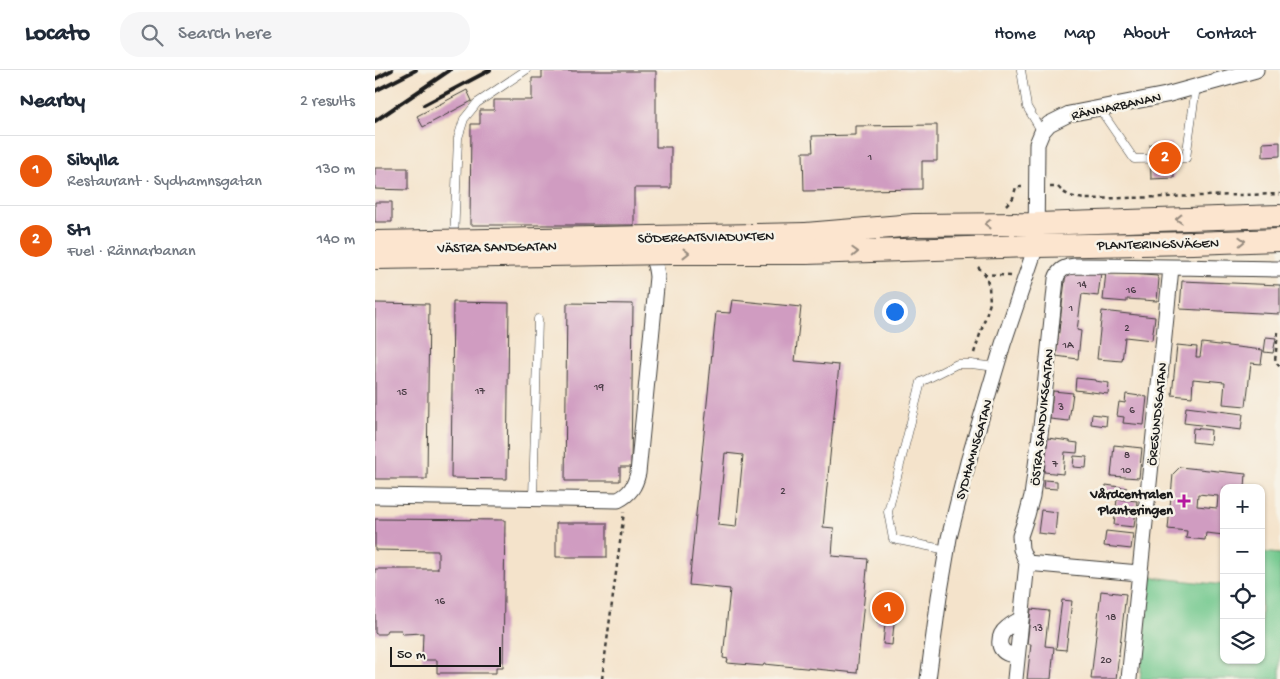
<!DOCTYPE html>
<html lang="en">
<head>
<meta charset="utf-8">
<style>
	body { margin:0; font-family:"Gochi Hand",sans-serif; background:#f6f6f7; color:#1f2937 }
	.controls { position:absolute; right:15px; bottom:15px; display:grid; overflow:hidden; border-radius:10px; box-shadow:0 1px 4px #0004 }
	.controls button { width:45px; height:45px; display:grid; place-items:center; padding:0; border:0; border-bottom:1px solid #e0e1e3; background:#fff; color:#1f2937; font:25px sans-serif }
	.scale { position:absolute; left:15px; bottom:12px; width:111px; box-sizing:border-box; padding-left:5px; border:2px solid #1c1c1c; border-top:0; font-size:14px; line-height:18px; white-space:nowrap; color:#1c1c1c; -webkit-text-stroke:4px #f7f3e8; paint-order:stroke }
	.you { position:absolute; left:519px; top:241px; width:18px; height:18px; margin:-12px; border:4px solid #fff; border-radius:50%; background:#1a73e8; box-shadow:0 0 0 8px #1a73e833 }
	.badge { display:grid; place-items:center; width:32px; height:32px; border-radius:50%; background:#ea580c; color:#fff; font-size:16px; font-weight:700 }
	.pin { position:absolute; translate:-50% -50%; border:2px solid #fff; box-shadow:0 1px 5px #0006 }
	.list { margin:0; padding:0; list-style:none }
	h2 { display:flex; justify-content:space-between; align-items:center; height:65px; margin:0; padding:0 20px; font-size:21px }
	h2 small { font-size:16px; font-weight:400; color:#747a83 }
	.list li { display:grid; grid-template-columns:32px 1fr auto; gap:15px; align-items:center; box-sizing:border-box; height:70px; padding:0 20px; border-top:1px solid #e0e1e3 }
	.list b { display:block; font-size:19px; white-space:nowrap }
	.list p { margin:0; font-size:16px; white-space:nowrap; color:#747a83 }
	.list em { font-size:16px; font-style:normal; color:#747a83 }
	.icon { flex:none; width:28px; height:28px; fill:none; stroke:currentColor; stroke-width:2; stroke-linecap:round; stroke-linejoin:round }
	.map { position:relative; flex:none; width:905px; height:609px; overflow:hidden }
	header { display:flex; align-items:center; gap:30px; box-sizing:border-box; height:70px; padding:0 25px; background:#fff; border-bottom:1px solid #e0e1e3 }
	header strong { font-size:24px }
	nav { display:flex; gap:28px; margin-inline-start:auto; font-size:18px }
	.search { width:350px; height:45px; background:#f6f6f7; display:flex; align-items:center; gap:12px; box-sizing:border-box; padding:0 18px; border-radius:20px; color:#747a83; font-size:19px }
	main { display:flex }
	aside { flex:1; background:#fff }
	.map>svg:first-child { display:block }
</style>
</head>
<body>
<header>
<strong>Locato</strong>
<div class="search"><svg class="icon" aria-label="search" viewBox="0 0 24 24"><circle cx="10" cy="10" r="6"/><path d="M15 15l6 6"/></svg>Search here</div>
<nav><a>Home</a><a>Map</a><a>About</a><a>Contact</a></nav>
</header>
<main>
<aside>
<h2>Nearby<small>2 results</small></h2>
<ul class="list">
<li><span class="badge">1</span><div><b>Sibylla</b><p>Restaurant · Sydhamnsgatan</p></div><em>130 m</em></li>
<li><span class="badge">2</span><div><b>St1</b><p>Fuel · Rännarbanan</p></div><em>140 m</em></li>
</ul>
</aside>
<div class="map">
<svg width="905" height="609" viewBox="0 0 905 609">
	<rect width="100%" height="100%" fill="#f7f3e8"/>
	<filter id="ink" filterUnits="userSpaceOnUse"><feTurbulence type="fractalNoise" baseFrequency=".02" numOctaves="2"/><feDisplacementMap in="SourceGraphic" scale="10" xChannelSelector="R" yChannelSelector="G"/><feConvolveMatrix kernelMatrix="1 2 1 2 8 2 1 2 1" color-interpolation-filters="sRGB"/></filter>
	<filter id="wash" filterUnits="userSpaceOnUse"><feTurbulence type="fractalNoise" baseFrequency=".0096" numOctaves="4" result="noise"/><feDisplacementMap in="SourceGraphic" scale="20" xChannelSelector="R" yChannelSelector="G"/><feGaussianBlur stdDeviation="1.12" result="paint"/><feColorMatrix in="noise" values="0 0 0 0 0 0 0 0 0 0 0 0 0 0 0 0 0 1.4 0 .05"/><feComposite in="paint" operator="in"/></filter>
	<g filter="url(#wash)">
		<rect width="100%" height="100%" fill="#f4e3cb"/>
		<path fill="#71c88d" stroke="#467254" d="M886 482 905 484V609H765L776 507 849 515V590H886Z"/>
		<g id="blocks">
			<path fill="#d09cc1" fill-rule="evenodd" d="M167 1H281V77H296V118H259V155H95L96 54H105V40H119V30H157V8H167Z
				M92 20 97 31 48 57 42 46Z
				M562 55V91H547V119L429 121 428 82H438L437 66 480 65V56Z
				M905 72V86L888 87V73Z
				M797 73 799 108 776 109 775 74Z
				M0 98H33V120L0 119Z
				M0 132H17V152H0Z
				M691 202 726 203 723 226 707 224 702 260 706 261 703 289 681 286Z
				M731 202 782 206 784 209 782 231 752 229V232L728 230Z
				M807 211 905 215V244L805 239Z
				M357 230 426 237 420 291 464 295 448 457 459 458 457 486 493 489 482 603 389 594 388 596 352 593 353 589 348 588 355 519 314 515 341 242 355 243ZM350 383 368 385 361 457 343 455Z
				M78 232 134 233 132 409 76 408Z
				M0 233 54 234 52 409H0Z
				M192 233 258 234 256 397H245V411H190Z
				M727 241 780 247 777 270 750 267 747 291 722 289Z
				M891 267 901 268 898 283 889 282Z
				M827 273 888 280 886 294 876 293 871 336 848 334 850 312 818 309 817 327 797 325 802 275 822 277 821 287H825Z
				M701 308 720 310V311L734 313 733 324 700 320Z
				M678 321 698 323 694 351 675 349Z
				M751 324 772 327 769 355 748 353 749 347 742 346 744 332 750 333Z
				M811 337 868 344 866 360 809 353Z
				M717 344 732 346 731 356 716 354Z
				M818 358 836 360 835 374 817 372Z
				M673 368 695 371V372L703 373 702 383 690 382 688 404 669 402Z
				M739 375 767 378 764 408 736 406Z
				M699 386 712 387 711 398 698 397Z
				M805 397 871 404 870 418H849V465L831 463 830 470 811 468 812 461 793 459 798 404ZM823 424 843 426 842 438 822 436Z
				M669 410 682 411V419L668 418Z
				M731 415 752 418 751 425 730 422Z
				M742 429 762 431 759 457 739 455Z
				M666 440 682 442 680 465 663 463Z
				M0 449 130 450 128 597H121V603H62V590H47L48 563 28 564 26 560H12L10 564H1L0 563V499H63V481L0 480Z
				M181 453H232V487H181Z
				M731 461 758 464 756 479 729 476Z
				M726 521 751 524 741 609H716Z
				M505 523 524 524 521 553H519L517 575 508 574 510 554 502 553Z
				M687 530 697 531 691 580 681 579Z
				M656 539 674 541 670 576 679 577 676 609H652L656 574H652Z"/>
		</g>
	</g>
	<g filter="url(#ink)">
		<use href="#blocks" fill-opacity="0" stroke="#3c3a36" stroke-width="1"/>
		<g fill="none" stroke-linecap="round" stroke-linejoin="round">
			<g stroke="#3c3a36" stroke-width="9">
				<path id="lane" d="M646 0 652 37 667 62
					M724 38 759 89 811 88 821 17
					M79 169 83 68 89 49 102 33 151 0
					M158 428 163 249
					M572 480 518 469 513 442 546 312 582 294H596L621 297"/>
			</g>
			<g stroke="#3c3a36" stroke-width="17">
				<path id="street" d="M0 426 243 430C255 424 260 416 263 403L282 207C281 195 279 187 268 180
					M652 493 764 503
					M642 585C640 584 637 585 634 584 621 580 623 565 632 558 636 554 641 552 646 549
					M553 609 564 527 574 468 593 392 628 274 661 176 662 74 667 62 674 54 694 44 791 25 881 0
					M640 609 652 493 646 479 645 466 652 445 657 426 666 357 681 209C684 199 690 197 700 196 768 196 837 198 905 199
					M754 609 796 198"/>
			</g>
			<g stroke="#3c3a36" stroke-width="24">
				<path id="secondary" d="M431 164 539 155 662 154 905 146
					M431 183 661 176 818 173 905 170"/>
			</g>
			<path stroke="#3c3a36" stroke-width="2.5" stroke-dasharray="4 4" stroke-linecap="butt" d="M675 117H683C691 126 700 128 711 129L905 124
				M631 135 638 128 641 117H647
				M603 197 610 204 637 206
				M903 262 900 291 905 297
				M599 283 615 233 614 216 610 204
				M227 609 249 442"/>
			<use href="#lane" stroke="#fff" stroke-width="8"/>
			<use href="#street" stroke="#fff" stroke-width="15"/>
			<use href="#secondary" stroke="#fce5cf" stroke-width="22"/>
			<path stroke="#1c1c1c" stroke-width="4" d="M0 9 17 0
				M0 21 41 0
				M49 35 115 0
				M0 51 75 0"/>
			<g stroke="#3c3a36" stroke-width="24" stroke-linecap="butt">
				<path id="secondary-bridge" d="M0 172 431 164
					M0 188 297 183H431"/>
			</g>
			<use href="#secondary-bridge" stroke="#fce5cf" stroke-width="22"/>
		</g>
		<defs><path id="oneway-chevron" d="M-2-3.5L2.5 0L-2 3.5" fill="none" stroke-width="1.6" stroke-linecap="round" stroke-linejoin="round" transform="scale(1.25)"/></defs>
		<g stroke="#978b7e">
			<use href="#oneway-chevron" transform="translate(804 149) rotate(178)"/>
			<use href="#oneway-chevron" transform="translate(613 154) rotate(179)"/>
			<use href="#oneway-chevron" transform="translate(867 171) rotate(-2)"/>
			<use href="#oneway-chevron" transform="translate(480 182) rotate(-2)"/>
			<use href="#oneway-chevron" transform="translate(311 183)"/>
		</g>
	</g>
	<path fill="#b5179e" stroke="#f7f3e8" stroke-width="2" d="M806.5 423.5h5v5h5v5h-5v5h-5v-5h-5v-5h5z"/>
	<g text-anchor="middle" stroke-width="5" stroke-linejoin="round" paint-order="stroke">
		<g font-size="11" fill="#493c45">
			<text x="495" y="90">1</text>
			<text x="707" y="217">14</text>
			<text x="756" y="223">16</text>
			<text x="696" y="241">1</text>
			<text x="752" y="261">2</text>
			<text x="693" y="278">1A</text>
			<text x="224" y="320">19</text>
			<text x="105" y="324">17</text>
			<text x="27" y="325">15</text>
			<text x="686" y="340">3</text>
			<text x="757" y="343">6</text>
			<text x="752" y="388">8</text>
			<text x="680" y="397">7</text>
			<text x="751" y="403">10</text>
			<text x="408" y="424">2</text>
			<text x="65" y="534">16</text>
			<text x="736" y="550">18</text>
			<text x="663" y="561">13</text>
			<text x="731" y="593">20</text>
		</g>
		<g font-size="14" fill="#1c1c1c" stroke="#f7f3e8">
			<text transform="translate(741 35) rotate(-12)" y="5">RÄNNARBANAN</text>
			<text transform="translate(331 166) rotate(-1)" y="5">SÖDERGATSVIADUKTEN</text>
			<text transform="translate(783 173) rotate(-1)" y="5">PLANTERINGSVÄGEN</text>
			<text transform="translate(122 176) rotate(-1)" y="5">VÄSTRA SANDGATAN</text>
			<text transform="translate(781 344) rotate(-84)" y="5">ÖRESUNDSGATAN</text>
			<text transform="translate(666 347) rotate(-84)" y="5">ÖSTRA SANDVIKSGATAN</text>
			<text transform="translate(598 379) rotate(-74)" y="5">SYDHAMNSGATAN</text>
		</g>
		<g font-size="14" font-weight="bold" fill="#1c1c1c" stroke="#f7f3e8" text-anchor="end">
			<text x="798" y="428">Vårdcentralen<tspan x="798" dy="16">Planteringen</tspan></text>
		</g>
	</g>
</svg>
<div class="controls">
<button>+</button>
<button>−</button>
<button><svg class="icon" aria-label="locate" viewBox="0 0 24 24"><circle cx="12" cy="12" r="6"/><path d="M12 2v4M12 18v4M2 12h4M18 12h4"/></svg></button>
<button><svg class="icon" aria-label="layers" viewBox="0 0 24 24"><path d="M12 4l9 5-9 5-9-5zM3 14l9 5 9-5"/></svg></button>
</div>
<div class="scale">50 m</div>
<div class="you"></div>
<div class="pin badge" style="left:513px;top:538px">1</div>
<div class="pin badge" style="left:790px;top:88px">2</div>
</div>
</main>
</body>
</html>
